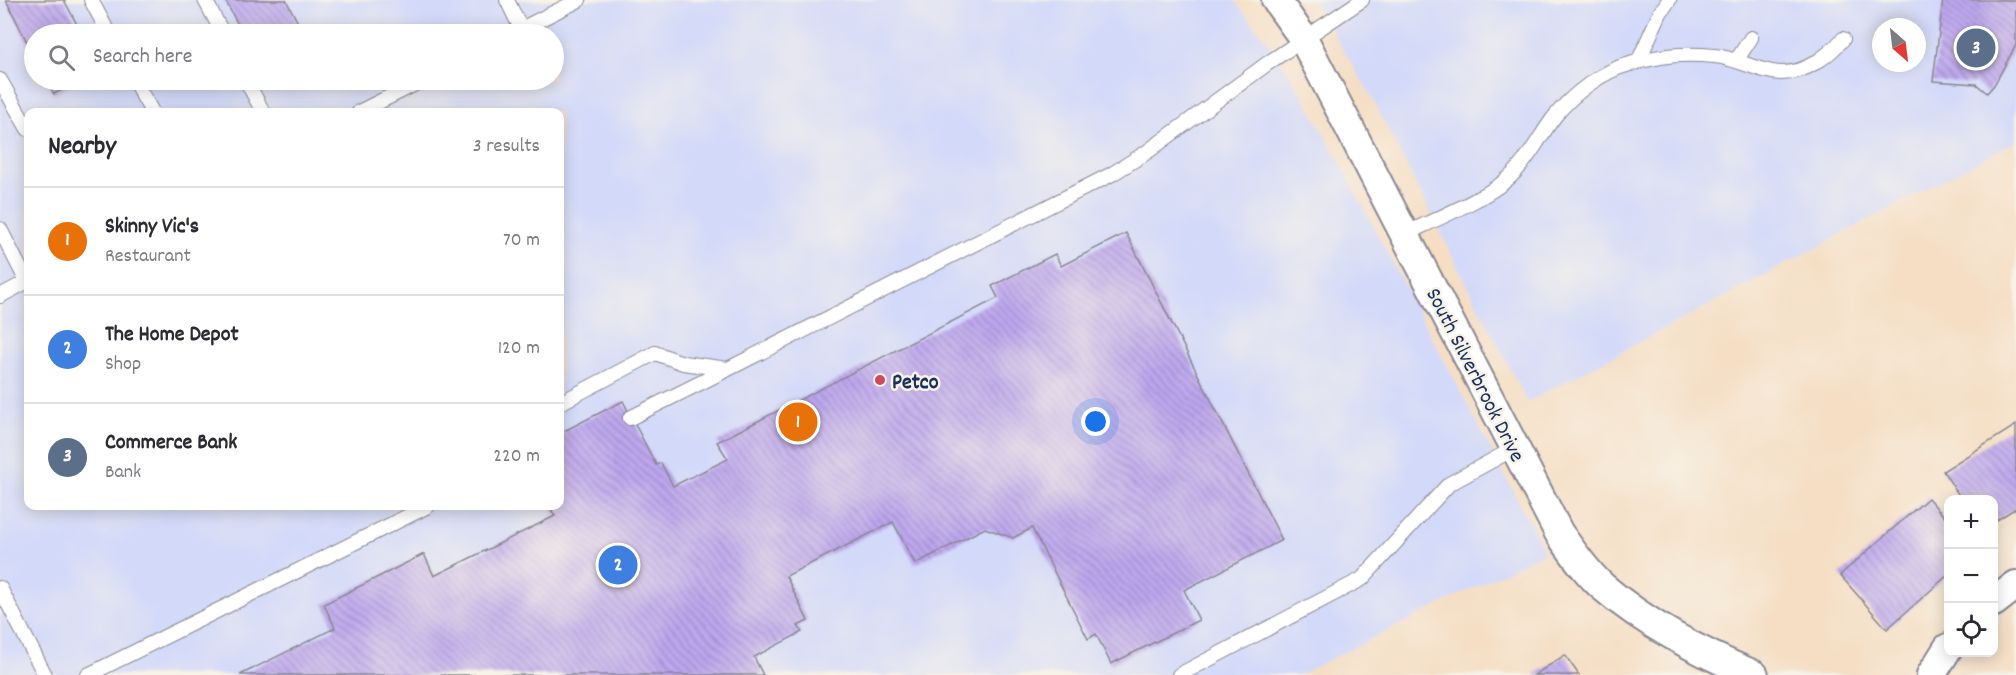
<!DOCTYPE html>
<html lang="en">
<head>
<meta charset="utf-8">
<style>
	body { margin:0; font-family:Dekko,sans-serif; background:#f7f7f7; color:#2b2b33 }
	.controls { position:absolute; right:18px; bottom:18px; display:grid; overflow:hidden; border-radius:12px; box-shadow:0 3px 15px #0003 }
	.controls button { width:54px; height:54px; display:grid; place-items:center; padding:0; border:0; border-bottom:2px solid #e1e1e2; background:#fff; color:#2b2b33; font:30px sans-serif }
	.compass { position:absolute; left:1872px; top:18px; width:54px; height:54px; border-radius:50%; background:#fff; box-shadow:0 3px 15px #0003; rotate:152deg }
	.you { position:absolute; left:1096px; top:422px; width:21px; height:21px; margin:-15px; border:4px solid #fff; border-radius:50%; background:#1a73e8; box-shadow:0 0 0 9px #1a73e833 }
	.badge { display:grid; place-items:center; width:39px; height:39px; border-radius:50%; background:#7c3aed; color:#fff; font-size:20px; font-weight:700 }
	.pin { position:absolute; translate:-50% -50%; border:3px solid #fff; box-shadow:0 2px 6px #0006 }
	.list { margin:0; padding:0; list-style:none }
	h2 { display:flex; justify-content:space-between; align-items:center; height:78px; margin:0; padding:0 24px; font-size:26px }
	h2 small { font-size:20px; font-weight:400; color:#7c7c81 }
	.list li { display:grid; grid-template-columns:39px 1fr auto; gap:18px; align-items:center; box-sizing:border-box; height:108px; padding:0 24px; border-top:2px solid #e1e1e2 }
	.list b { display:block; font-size:22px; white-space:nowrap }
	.list p { margin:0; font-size:20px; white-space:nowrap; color:#7c7c81 }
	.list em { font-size:20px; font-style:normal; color:#7c7c81 }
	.icon { flex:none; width:33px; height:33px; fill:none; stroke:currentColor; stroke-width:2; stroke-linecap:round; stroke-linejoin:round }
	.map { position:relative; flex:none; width:2016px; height:675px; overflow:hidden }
	.search { position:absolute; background:#fff; box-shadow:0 3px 15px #0003; left:24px; top:24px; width:540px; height:66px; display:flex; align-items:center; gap:15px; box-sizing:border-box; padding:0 21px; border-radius:33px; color:#7c7c81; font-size:22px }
	.panel { position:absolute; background:#fff; box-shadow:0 3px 15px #0003; left:24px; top:108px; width:540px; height:402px; border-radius:12px }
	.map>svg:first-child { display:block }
</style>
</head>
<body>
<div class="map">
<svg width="2016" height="675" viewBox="0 0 2016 675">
	<defs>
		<pattern id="building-back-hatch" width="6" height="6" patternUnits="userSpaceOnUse" patternTransform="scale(1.5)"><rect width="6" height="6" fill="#bea7ee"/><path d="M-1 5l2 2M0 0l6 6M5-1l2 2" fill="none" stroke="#9a88c4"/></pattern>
	</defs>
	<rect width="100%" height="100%" fill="#f7f3e8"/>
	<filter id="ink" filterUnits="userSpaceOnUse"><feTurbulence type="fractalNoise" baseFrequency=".0167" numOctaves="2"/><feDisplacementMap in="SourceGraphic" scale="12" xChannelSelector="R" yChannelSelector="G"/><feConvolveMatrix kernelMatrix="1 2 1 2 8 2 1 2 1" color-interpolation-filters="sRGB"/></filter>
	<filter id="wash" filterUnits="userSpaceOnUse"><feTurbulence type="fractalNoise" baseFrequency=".008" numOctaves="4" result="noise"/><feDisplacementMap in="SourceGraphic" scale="24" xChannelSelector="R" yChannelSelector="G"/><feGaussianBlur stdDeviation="1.35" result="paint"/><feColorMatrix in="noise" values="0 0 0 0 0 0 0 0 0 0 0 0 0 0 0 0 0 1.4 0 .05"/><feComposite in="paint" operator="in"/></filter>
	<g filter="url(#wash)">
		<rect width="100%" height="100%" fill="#f5dec4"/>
		<path fill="#d3d9f9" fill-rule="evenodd" d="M0 0H1234L1264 37 1299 89 1329 142 1545 552 1299 675H0ZM34 34H554V80H34ZM28 112H560V506H28Z
			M1312 0H2016V141L1527 402 1368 91 1320 11ZM1881 27H1917V63H1881Z"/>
		<g id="blocks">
			<path fill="url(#building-back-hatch)" d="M6 0H64L82 34H34V56Z
				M225 0H286L304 34H243Z
				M1943 0H2016V45L1994 85 1987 93 1976 84 1933 81Z
				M46 80H71L74 84 54 94Z
				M1126 233 1282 540 1184 590 1199 620 1111 664 1096 634 1088 639 1032 528 1013 538 985 528 915 564 893 522 786 576 808 621 798 626 802 632 754 657 763 675H240L335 628 324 604 424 554 434 576 555 516 549 506H560V433L623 401 656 465 661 463 673 486 728 459 717 442 998 298 992 286 1055 254 1061 266Z
				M2016 425V508L1994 522V500H1962L1943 471Z
				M1928 498 1948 521V575L1887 629 1840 575Z
				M1565 655 1579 675H1534Z"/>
		</g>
	</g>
	<g filter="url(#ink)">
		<use href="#blocks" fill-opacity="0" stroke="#888691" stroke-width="1.5"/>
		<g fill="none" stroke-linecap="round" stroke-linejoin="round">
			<g stroke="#888691" stroke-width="16">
				<path id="lane" d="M91 0 109 34
					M205 0 223 34
					M507 0 521 29
					M511 34 579 0
					M1736 61 1751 38
					M1638 62 1660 13 1669 0
					M0 80 28 129
					M134 80 152 112
					M246 80 263 112
					M359 112 423 80
					M0 229 27 282
					M1405 234C1434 220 1490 197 1512 175 1530 158 1540 135 1555 116 1573 94 1602 71 1630 64 1661 55 1682 53 1715 56 1737 58 1761 73 1782 73 1806 73 1828 56 1843 39
					M0 296 28 281
					M560 403 655 353 683 363 728 369 1112 174 1147 152 1268 63 1362 0
					M630 418 728 369
					M0 588 45 675
					M88 675 428 506
					M1179 675 1362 579 1449 484 1515 448"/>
			</g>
			<g stroke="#888691" stroke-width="32">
				<path id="street" d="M1276 0 1303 38 1559 533C1572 551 1586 572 1603 587 1647 625 1700 652 1754 675
					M1994 602 2016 585
					M1931 675 1948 648"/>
			</g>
			<use href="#lane" stroke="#fff" stroke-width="14"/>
			<use href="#street" stroke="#fff" stroke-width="28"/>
		</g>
	</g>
	<circle fill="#d1495b" stroke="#f7f3e8" stroke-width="2" cx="880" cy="380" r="6"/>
	<g text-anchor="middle" stroke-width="5" stroke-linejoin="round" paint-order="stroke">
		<g font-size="22" fill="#1b2f5e" stroke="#f7f3e8">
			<text transform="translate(1477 374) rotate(63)" y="8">South Silverbrook Drive</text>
		</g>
		<g font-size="22" font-weight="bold" fill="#1b2f5e" stroke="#f7f3e8" text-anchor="start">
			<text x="892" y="388">Petco</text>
		</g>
	</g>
</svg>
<div class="controls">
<button>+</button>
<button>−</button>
<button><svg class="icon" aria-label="locate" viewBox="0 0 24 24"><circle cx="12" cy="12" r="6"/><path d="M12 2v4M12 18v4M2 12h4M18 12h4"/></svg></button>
</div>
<svg class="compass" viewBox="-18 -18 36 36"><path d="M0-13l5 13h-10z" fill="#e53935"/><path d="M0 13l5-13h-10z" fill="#7c7c81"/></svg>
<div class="you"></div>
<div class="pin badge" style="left:798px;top:422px;background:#e8710a">1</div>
<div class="pin badge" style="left:618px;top:565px;background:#3f7fe0">2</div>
<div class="pin badge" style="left:1976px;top:48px;background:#5c6f8a">3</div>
<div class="search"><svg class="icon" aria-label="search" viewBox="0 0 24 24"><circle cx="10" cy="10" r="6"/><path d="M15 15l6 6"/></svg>Search here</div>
<section class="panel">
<h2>Nearby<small>3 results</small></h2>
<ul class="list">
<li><span class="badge" style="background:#e8710a">1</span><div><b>Skinny Vic's</b><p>Restaurant</p></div><em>70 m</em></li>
<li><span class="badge" style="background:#3f7fe0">2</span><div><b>The Home Depot</b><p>Shop</p></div><em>120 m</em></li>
<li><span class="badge" style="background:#5c6f8a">3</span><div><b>Commerce Bank</b><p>Bank</p></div><em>220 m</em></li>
</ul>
</section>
</div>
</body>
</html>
